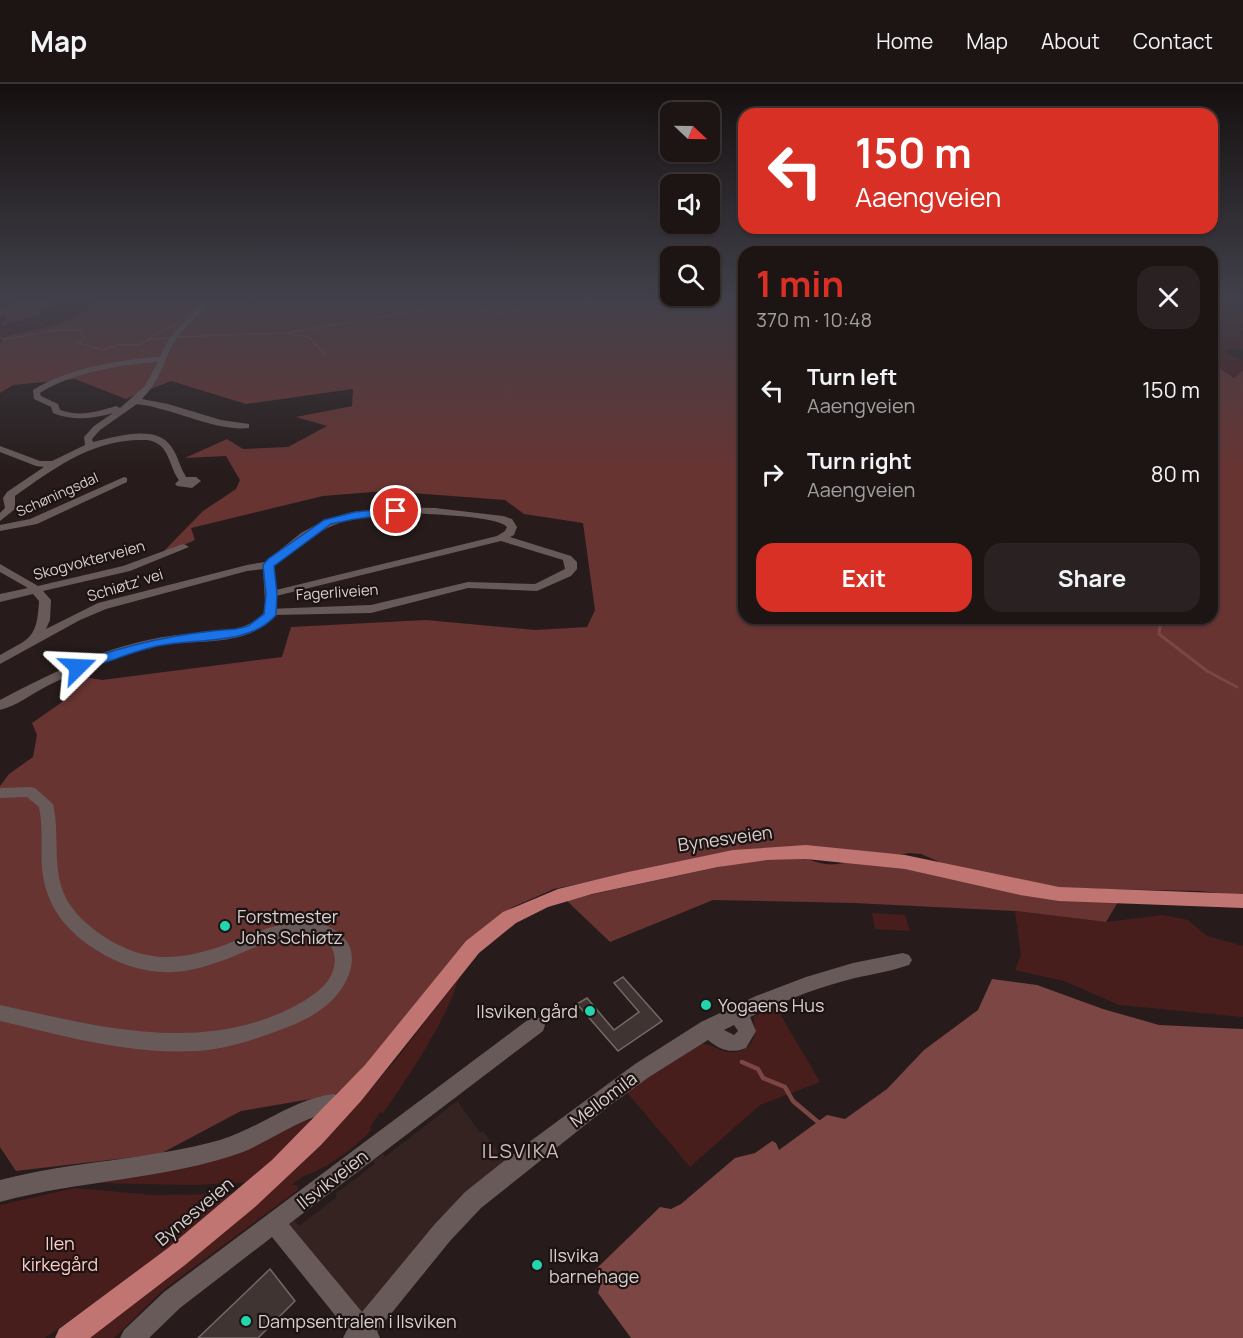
<!DOCTYPE html>
<meta charset="utf-8">
<style>
:root{--surface:#1d1514;--page:#2a2222;--text:#f1f3f6;--muted:#a09fa0;--line:#3b3434;--accent:#d93025}
body{margin:0;font-family:Manrope,sans-serif;background:var(--page);color:var(--text);height:100vh;display:flex;flex-direction:column;font-size:22px;white-space:nowrap}
*{box-sizing:border-box;margin:0}
p{font-size:20px;color:var(--muted)}
.icon{flex:none;width:33px;height:33px;fill:none;stroke:currentColor;stroke-width:2;stroke-linecap:round;stroke-linejoin:round}
.map{position:relative;flex:1;overflow:hidden}
.side{position:absolute;left:738px;top:162px;width:480px;height:378px;display:flex;flex-direction:column;background:var(--surface);border-radius:18px;box-shadow:0 2px 4px #0004,0 0 0 2px var(--line)}
.side>*{flex:none}
.hud{position:absolute;left:738px;top:24px;width:480px;height:126px;border-radius:18px;box-shadow:0 2px 4px #0004,0 0 0 2px var(--line);background:#d93025;color:#fff;overflow:hidden}
.needle{width:39px;rotate:112deg}
.fabs{position:absolute;left:660px;top:18px;display:grid;gap:12px}
.fabs a{display:grid;place-items:center;width:60px;height:60px;border-radius:12px;background:var(--surface);box-shadow:0 2px 4px #0004,0 0 0 2px var(--line);font-size:30px}
.pin{position:absolute;display:grid;place-items:center;width:51px;height:51px;color:#fff;margin:-26px;border:3px solid #fff;border-radius:50%;box-shadow:0 2px 6px #0007}
.me{position:absolute;width:66px;margin:-33px;rotate:69deg;stroke-linejoin:round;filter:drop-shadow(0 0 4px #0008)}
.turn{display:flex;align-items:center;gap:21px;height:126px;padding:0 18px;font-size:27px}
.turn .icon{width:78px;height:78px;stroke-width:2.5}
.turn b{display:block;font-size:42px;line-height:51px}
.round{display:grid;place-items:center;flex:none;width:63px;height:63px;border-radius:18px;background:var(--page)}
.overview{display:flex;align-items:center;justify-content:space-between;height:102px;padding:0 18px}
h1{font-size:36px;font-weight:700;line-height:45px;color:var(--accent)}
.action{display:flex;gap:12px;margin-top:auto;padding:12px 18px}
.action a{flex:1;height:69px;border-radius:18px;background:var(--accent);color:#fff;font-size:24px;font-weight:700;line-height:69px;text-align:center}
.action a+a{background:var(--page);color:var(--text)}
ul{padding:0;list-style:none}
li{display:flex;align-items:center;gap:18px;height:84px;padding:0 18px}
li div{flex:1}
li b{display:block;font-size:22px}
li em{font-style:normal}
header{display:flex;align-items:center;gap:36px;box-sizing:border-box;height:84px;padding:0 30px;background:var(--surface);border-bottom:2px solid var(--line)}
header strong{font-size:28px}
nav{display:flex;gap:33px;margin-inline-start:auto;font-size:21px}
.map>svg:first-child{display:block}
.built{fill:#352322}
.green{fill:#481e1d}
.forest{fill:#673432}
.water{fill:#7c4644}
.lines{fill:none;stroke-linecap:round;stroke-linejoin:round}
.stream-far2{stroke:#7c4644;stroke-width:1.5}
.stream-far1{stroke:#7c4644;stroke-width:3}
.stream{stroke:#7c4644;stroke-width:4.5}
.building{fill:#403433;stroke:#766867;stroke-width:1.5}
.minor{fill:#685a59;fill-rule:evenodd}
.major{fill:#c17572;fill-rule:evenodd}
.route{fill:#1a73e8;stroke:#114b97;stroke-width:1.5}
.poi-dot{fill:#22d5af;stroke:#1d1312;stroke-width:2}
.labels{text-anchor:middle;dominant-baseline:central;stroke-width:4.5;stroke-linejoin:round;paint-order:stroke}
.far-street-label{font-size:14px;fill:#d8d0cf;stroke:#1d1312}
.street-label{font-size:15px;fill:#d8d0cf;stroke:#1d1312}
.near-street-label{font-size:18px;fill:#d8d0cf;stroke:#1d1312}
.near-poi-label{font-size:18px;fill:#d8d0cf;stroke:#1d1312;text-anchor:start}
.near-park-label{font-size:18px;fill:#ffc9c5;stroke:#1d1312}
.near-neighbourhood-label{font-size:20px;letter-spacing:1.5px;fill:#ccbcba;stroke:#1d1312}
</style>
<header>
<strong>Map</strong>
<nav><a>Home</a><a>Map</a><a>About</a><a>Contact</a></nav>
</header>
<div class="map">
<svg width="1243" height="1254" viewBox="0 0 1243 1254">
<rect width="100%" height="100%" fill="#271c1b"/>
<path class="built" d="M457,1017L480,1049L483,1047L505,1077L362,1230L288,1141L292,1133L299,1142L337,1113L335,1110L375,1080L373,1077L383,1070L385,1073Z"/>
<path class="green" d="M57,213H96L85,228L59,240L5,253L0,260V242L16,240L54,224Z
M1212,214C1223,221 1236,220 1243,227V246L1240,249L1243,252V266L1230,264L1225,268L1243,277V286L1234,294L1212,279V244L1222,240L1212,235Z
M1015,827L1106,838L1163,831L1188,836L1207,852L1243,862V933L1119,921L1064,897L1015,886L1021,871Z
M872,829L905,831L910,847L875,845Z
M459,894C446,937 409,992 383,1029L380,1028L370,1043L372,1045C359,1060 338,1076 320,1085C307,1092 303,1090 292,1101H297L298,1106L163,1206L114,1254H84L344,1034L395,977Z
M776,923L820,998L760,1021L690,1083L626,1007L697,959C710,959 718,967 729,968C753,970 758,950 753,933Z
M313,1036L251,1098L193,1101L96,1099L299,1037Z
M75,1104L153,1111L237,1110L133,1192L45,1254H0V1121Z"/>
<path class="forest" d="M22,213H57L54,224L42,227L39,232L0,242L7,232L0,233V223L9,221Z
M96,213H744V534H1212V279L1234,294L1243,286V812L1200,807L1056,804L944,780L921,770L909,769L893,772L709,773L554,805L513,823L492,838L386,962L335,1011L241,1027L160,1070L16,1087L0,1063V702L9,690L33,673L37,651L32,639L68,614L62,603L79,592L102,596L282,573L291,543L426,536L535,546L587,543L595,526L583,439L524,430L505,416L385,407L323,412L191,444L195,456L160,471L203,427L236,405L240,396L226,372L185,374L227,355L243,365L288,363L327,342L296,333L352,322L353,305L246,320L171,297L126,315L75,295L13,301L0,309V260L4,253L59,240L85,228Z
M808,775C823,782 839,782 854,776L1118,818L1106,838L1015,827L854,819L713,816L610,858L566,816L751,776Z"/>
<path class="water" d="M992,895L1037,901L1103,925L1159,941L1243,945V1254H631L598,1209L602,1196L595,1186L660,1123L671,1125L681,1120L735,1074L755,1069L772,1057L776,1059L779,1066L827,1031L845,1035L887,1005L924,966L978,926Z"/>
<g class="lines">
<path class="stream-far2" d="M289,250L309,253L324,270
M178,253L285,249L422,226L461,223L501,229L574,217L589,219L615,215L672,213
M0,254L7,255L58,246H80L84,253L79,259L102,266L118,261H140L149,255L170,254
M147,255L183,236L206,213"/>
<path class="stream-far1" d="M1161,534L1159,550L1207,587L1237,603"/>
<path class="stream" d="M742,978L758,985L763,994L785,1003L793,1017L818,1038"/>
</g>
<path class="building" d="M623,893L662,937L618,967L577,920L587,914L614,946L639,928L614,899Z
M270,1185L295,1217L258,1254H198Z"/>
<g class="lines">
<path class="minor" d="M210,213H217C202,229 183,242 172,262C161,284 160,296 142,315L168,320L221,336L249,340V344C217,348 172,324 137,320L100,346L92,355L93,358C114,353 154,340 170,361C177,369 179,381 185,391L186,393H196L201,397L192,404L177,402L175,400L179,396C171,386 169,366 158,360C152,355 143,356 136,356C88,358 52,386 15,412V425L0,437V429L5,424L3,414L7,408L44,383L36,382L0,368V362L40,377H52L85,361L84,353L94,342L113,329C92,335 73,337 53,329L51,323L34,315L33,306C65,285 122,275 160,273C170,248 190,230 210,213ZM158,278L145,302L120,324L116,322C97,328 79,333 60,326L58,320L41,312L40,309C70,289 123,280 158,278Z
M124,393L127,394V398L37,440L0,447V441L30,435Z
M390,423L435,424L503,432L512,435L517,443L514,451L510,453L571,472L577,478V485L571,492L537,507L468,504L371,529L274,531C249,565 194,554 157,562C120,569 84,584 49,601C33,609 17,622 0,626V616C58,585 120,556 186,550C216,547 247,551 267,525L371,521L468,498L535,500L565,485L563,476L501,457L276,512L277,517L271,521L265,517L263,485L247,487L106,525L80,536L0,580V571C31,554 37,554 39,517L33,510L0,518V510L28,504L0,488V480L38,502L123,482L180,461L184,460L189,463L130,487L43,507L51,516L50,536L46,545L98,519L247,481L265,478L301,449L325,436L348,429ZM390,429C409,429 498,431 507,443L505,447L497,452L276,506L274,482C315,447 336,434 390,429Z
M30,703L35,704L53,720C60,750 52,781 64,810C71,827 88,842 103,852C123,865 143,873 167,873C183,873 200,869 216,864C252,852 305,820 340,850C355,862 354,880 347,895C334,923 307,936 280,946C259,954 237,961 215,965C143,975 69,953 0,937V921C96,942 200,971 293,923C308,915 327,904 333,887C336,877 336,865 326,858C297,839 254,865 227,875C210,881 192,887 174,888C146,890 119,880 96,866C74,852 55,833 47,808C37,781 45,751 39,723L27,713L0,714V704Z
M903,869L909,871L912,876L909,881C892,887 873,890 855,894C818,903 783,917 750,933L756,947L746,964C731,970 720,966 708,956L649,993L609,1022L481,1124L450,1157L377,1247L380,1254H343L347,1246L272,1153L180,1224L149,1254H120L124,1246L164,1208L529,935L536,933L543,935L545,941L543,947L289,1140L362,1228L434,1141L465,1108L509,1073L635,980L701,938L756,912L806,893L853,879ZM734,941L738,947L734,951L724,946Z
M334,1010L347,1017L350,1024L347,1031L340,1034C337,1032 335,1030 332,1030C313,1027 264,1060 243,1068C165,1096 80,1096 0,1118V1096C72,1077 148,1076 220,1056C260,1044 292,1015 334,1010Z"/>
<path class="major" d="M806,761L905,771L1059,803L1243,810V824L1059,817L1020,811L905,785L806,775L767,776L718,783L592,810L548,823L516,839L479,869L361,1017L321,1061L255,1123L185,1181L90,1254H55L59,1245L168,1164L272,1076L365,981L466,857L503,828L558,805L628,788L733,766Z"/>
</g>
<linearGradient id="sky" x2="0" y2="1"><stop stop-color="#150f0f"/><stop offset="0.55" stop-color="#41404a"/><stop offset="1" stop-color="#41404a" stop-opacity="0"/></linearGradient>
<rect width="1243" height="389" fill="url(#sky)"/>
<path class="route" d="M396,424L400,425V429L355,435L331,440L274,482L277,510L276,531C249,563 191,553 153,563C127,569 103,581 78,587L72,583L73,580C129,560 177,549 236,545L248,542L264,530L266,510L263,481L268,475L324,436L355,428Z"/>
<g class="poi-dot">
<circle cx="225" cy="842" r="6"/>
<circle cx="706" cy="921" r="6"/>
<circle cx="590" cy="927" r="6"/>
<circle cx="537" cy="1181" r="6"/>
<circle cx="246" cy="1237" r="6"/>
</g>
<g class="labels">
<g class="far-street-label">
<text transform="translate(57 410) rotate(-24)">Schøningsdal</text>
</g>
<g class="street-label">
<text transform="translate(89 476) rotate(-15)">Skogvokterveien</text>
<text transform="translate(125 501) rotate(-17)">Schiøtz' vei</text>
<text transform="translate(337 508) rotate(-4)">Fagerliveien</text>
</g>
<g class="near-street-label">
<text transform="translate(725 754) rotate(-8)">Bynesveien</text>
<text transform="translate(603 1015) rotate(-37)">Mellomila</text>
<text transform="translate(332 1095) rotate(-38)">Ilsvikveien</text>
<text transform="translate(194 1127) rotate(-40)">Bynesveien</text>
</g>
<g class="near-poi-label">
<text x="237" y="832">Forstmester<tspan x="237" dy="21">Johs Schiøtz</tspan></text>
<text x="718" y="921">Yogaens Hus</text>
<text x="578" y="927" text-anchor="end">Ilsviken gård</text>
<text x="549" y="1171">Ilsvika<tspan x="549" dy="21">barnehage</tspan></text>
<text x="258" y="1237">Dampsentralen i Ilsviken</text>
</g>
<g class="near-park-label">
<text x="60" y="1159">Ilen<tspan x="60" dy="21">kirkegård</tspan></text>
</g>
<g class="near-neighbourhood-label">
<text x="521" y="1066">ILSVIKA</text>
</g>
</g>
</svg>
<div class="fabs">
<a><svg class="needle" viewBox="-14 -14 28 28"><path d="M0-13l5 13h-10z" fill="#e53935"/><path d="M0 13l5-13h-10z" fill="#a09fa0"/></svg></a>
<a><svg class="icon" aria-label="sound" viewBox="0 0 24 24"><path d="M4 9h4l5-4v14l-5-4H4zM17 9q2 3 0 6"/></svg></a>
<a><svg class="icon" aria-label="search" viewBox="0 0 24 24"><circle cx="10" cy="10" r="6"/><path d="M15 15l6 6"/></svg></a>
</div>
<div class="pin" style="left:396px;top:427px;background:#d93025"><svg class="icon" aria-label="arrive" viewBox="0 0 24 24"><path d="M6 21V4h12l-3 4 3 4H6"/></svg></div>
<svg class="me" style="left:78px;top:583px" viewBox="-20 -20 40 40"><path d="M0-17L14 15 0 8-14 15z" fill="#1a73e8" stroke="#fff" stroke-width="4"/></svg>
<div class="hud">
<div class="turn"><svg class="icon" aria-label="left" viewBox="0 0 24 24"><path d="M17 20v-9H6M10 6l-5 5 5 5"/></svg><div><b>150 m</b>Aaengveien</div></div>
</div>
<section class="side">
<div class="overview"><div><h1>1 min</h1><p>370 m · 10:48</p></div><a class="round"><svg class="icon" aria-label="close" viewBox="0 0 24 24"><path d="M6 6l12 12M18 6L6 18"/></svg></a></div>
<ul>
<li><svg class="icon" aria-label="left" viewBox="0 0 24 24"><path d="M17 20v-9H6M10 6l-5 5 5 5"/></svg><div><b>Turn left</b><p>Aaengveien</p></div><em>150 m</em></li>
<li><svg class="icon" aria-label="right" viewBox="0 0 24 24"><path d="M7 20v-9h11M14 6l5 5-5 5"/></svg><div><b>Turn right</b><p>Aaengveien</p></div><em>80 m</em></li>
</ul>
<div class="action"><a>Exit</a><a>Share</a></div>
</section>
</div>
